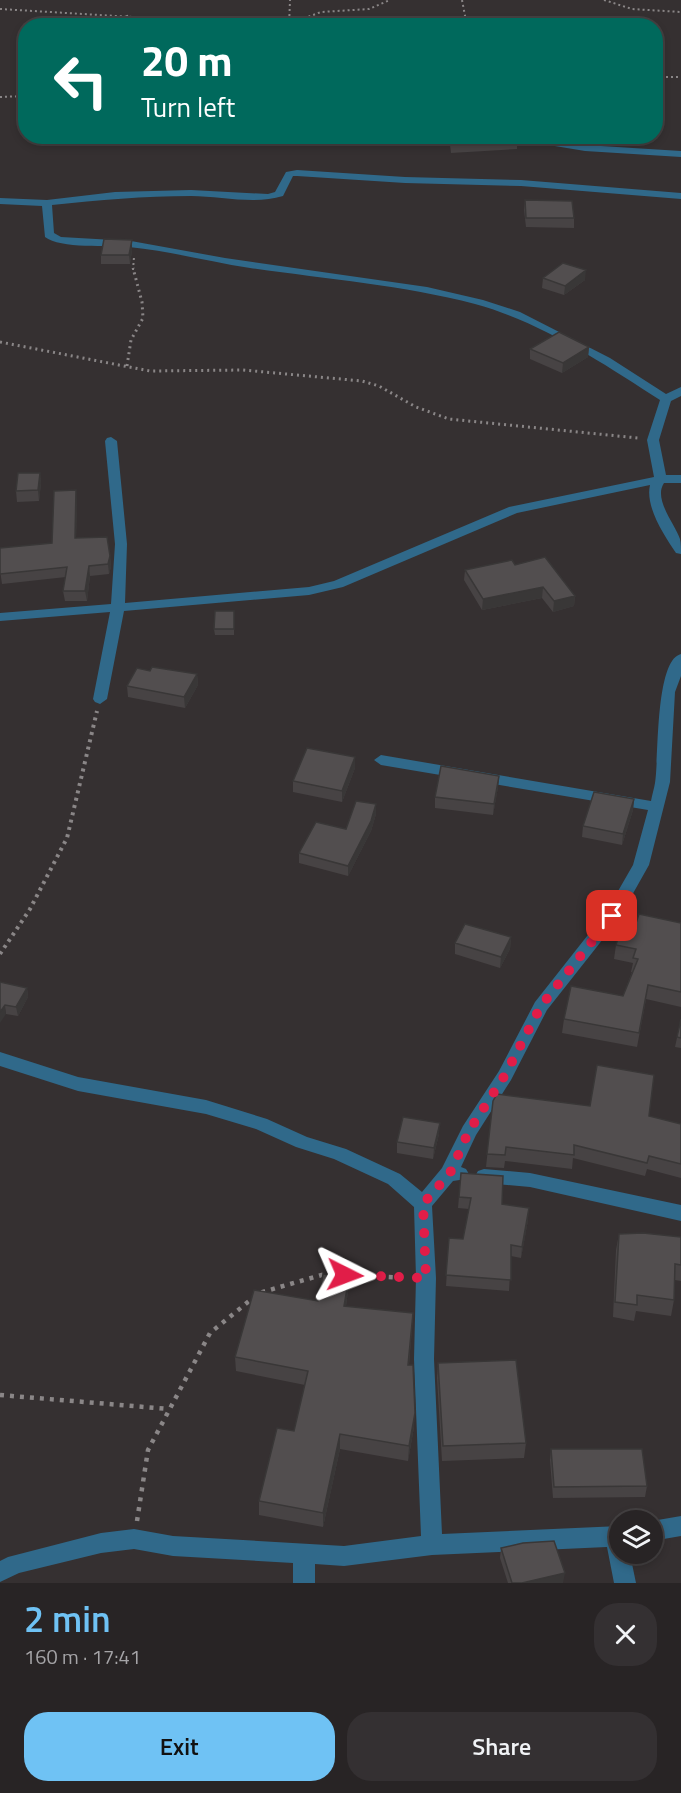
<!DOCTYPE html>
<meta charset="utf-8">
<style>
:root{--surface:#282425;--page:#343032;--text:#f1f3f6;--muted:#a5a4a7;--line:#444142;--accent:#6fc2f4}
body{margin:0;font-family:"Titillium Web",sans-serif;background:var(--page);color:var(--text);height:100vh;display:flex;flex-direction:column;font-size:22px;white-space:nowrap}
*{box-sizing:border-box;margin:0}
p{font-size:20px;color:var(--muted)}
.icon{flex:none;width:33px;height:33px;fill:none;stroke:currentColor;stroke-width:2;stroke-linecap:round;stroke-linejoin:round}
.map{position:relative;height:1583px;overflow:hidden}
.details{display:flex;flex-direction:column;background:var(--surface);flex:1}
.details>*{flex:none}
.top-card{position:absolute;left:18px;top:18px;width:645px;height:126px;border-radius:24px;box-shadow:0 3px 9px #0003,0 0 0 2px var(--line);background:#00695c;color:#fff;overflow:hidden}
.buttons{position:absolute;left:609px;top:1510px;display:grid;gap:12px}
.buttons a{display:grid;place-items:center;width:54px;height:54px;border-radius:50%;background:var(--surface);box-shadow:0 3px 9px #0003,0 0 0 2px var(--line);font-size:30px}
.pin{position:absolute;display:grid;place-items:center;width:51px;height:51px;color:#fff;margin:-26px;border-radius:12px;box-shadow:0 3px 9px #0006}
.me{position:absolute;width:66px;margin:-33px;rotate:93deg;stroke-linejoin:round;filter:drop-shadow(0 0 4px #0008)}
.turn{display:flex;align-items:center;gap:21px;height:126px;padding:0 24px;font-size:27px}
.turn .icon{width:78px;height:78px;stroke-width:2.5}
.turn b{display:block;font-size:42px;line-height:51px}
.round{display:grid;place-items:center;flex:none;width:63px;height:63px;border-radius:24px;background:var(--page)}
.headline{display:flex;align-items:center;justify-content:space-between;height:102px;padding:0 24px}
h1{font-size:36px;font-weight:600;line-height:45px;color:var(--accent)}
.cta{display:flex;gap:12px;margin-top:auto;padding:12px 24px}
.cta a{flex:1;height:69px;border-radius:24px;background:var(--accent);color:#111;font-size:24px;font-weight:600;line-height:69px;text-align:center}
.cta a+a{background:var(--page);color:var(--text)}
.map>svg:first-child{display:block}
.lines{fill:none;stroke-linecap:round;stroke-linejoin:round}
.path-far3{stroke:#8a8687;stroke-width:2;stroke-dasharray:2 3;stroke-linecap:butt}
.path-far2{stroke:#8a8687;stroke-width:3;stroke-dasharray:2 4;stroke-linecap:butt}
.path-far1{stroke:#8a8687;stroke-width:4;stroke-dasharray:3 4.5;stroke-linecap:butt}
.path{stroke:#8a8687;stroke-width:4.5;stroke-dasharray:4 6;stroke-linecap:butt}
.street{fill:#30698a;fill-rule:evenodd}
.wall{fill:#474344}
.shaded-wall{fill:#393737}
.building{fill:#524e4f;stroke:#393737;stroke-width:1.5}
.route{stroke:#e11d48;stroke-width:10;stroke-dasharray:0 18}
</style>
<div class="map">
<svg width="681" height="1583" viewBox="0 0 681 1583">
<rect width="100%" height="100%" fill="#353031"/>
<g class="lines">
<path class="path-far3" d="M462,0L467,26
M604,0L632,9L681,12
M0,9L266,25L297,21L321,12L369,9L390,0
M127,15L129,26
M289,26L290,0
M656,77H681
M0,97L26,96
M133,270L134,257"/>
<path class="path-far2" d="M0,342L150,371L243,370L362,381L379,386L416,407L449,419L638,438
M127,366L131,340L143,318L142,302L133,268"/>
<path class="path-far1" d="M0,954L30,909L67,838L97,711"/>
<path class="path" d="M0,1395L169,1409
M137,1521L148,1450L210,1333L259,1293L325,1274L407,1278"/>
<path class="street" d="M494,136H540L585,145L681,151V157L585,151Z
M297,170L405,177L521,180L681,193V199L521,186L405,183L297,176H293L283,196C254,205 221,196 191,196C144,196 99,200 52,205L54,233L61,237L131,241L225,258L427,287L483,300L520,312L610,358L666,394L681,387V396L671,401L659,440L666,475H681V483H664C653,499 675,524 680,539C681,543 681,549 681,554L676,553C664,535 645,507 650,485L517,513L343,587L309,595L124,611L107,699L100,704L95,702L93,699L110,612L0,621V613L111,604L115,544L105,441L107,438L111,437L117,441L127,544L125,603L309,587L334,581L509,507L654,477L647,440L660,400C603,363 541,322 475,304C402,285 325,279 250,268C210,262 170,251 129,247C109,245 60,249 45,237L42,206L0,204V198L47,200L115,192L191,190L268,194L275,192L286,172Z
M681,654V676L675,692L670,782L649,865L618,920L547,1010L511,1080L476,1135L461,1167L466,1169L469,1174L466,1179L453,1181L432,1206L436,1278L434,1359L442,1534L620,1526V1554H630L636,1583H614L607,1547L432,1555L344,1566L315,1564V1583H293V1563L173,1556L134,1549L101,1553L19,1573L0,1582V1561L8,1557L101,1533L134,1529L173,1536L344,1546L421,1536L414,1359L416,1278L414,1207L388,1184L334,1159L296,1147L256,1129L206,1114L78,1091L0,1066V1052L78,1077L206,1100L267,1119L307,1137L346,1149L400,1174L422,1192L442,1168L463,1126L499,1071L535,1002L606,912L633,865L648,810L381,765L374,760L381,755L651,801C652,795 654,789 655,783C659,759 655,660 681,654Z
M484,1169L530,1173L681,1205V1221L530,1187L484,1183L478,1181L475,1176L478,1171Z
M681,1516V1536L652,1541V1521Z"/>
</g>
<path class="wall" d="M449,136H517V149L451,153Z
M525,200L574,218V228L526,227L524,210Z
M132,250L130,264H101V255Z
M543,278L585,280L564,295L542,288Z
M589,347L588,357L562,373L530,359V349Z
M40,473L41,483L39,501L17,502L16,491Z
M77,500L76,538L110,556L111,567L109,574L90,576L87,601H65L63,591L66,577L2,584L0,570L52,543Z
M515,565L575,596L574,606L553,612L542,598L482,610L464,580L465,570Z
M234,611V635H215L214,629Z
M150,671L197,674L198,685L185,708L128,697L127,686Z
M355,757V768L342,802L293,792V781Z
M499,776L498,787L493,815L435,808V797Z
M634,799L633,810L622,845L582,837L583,826Z
M376,804V814L371,831L348,876L299,863V853L346,829Z
M681,923V1007L646,999L637,1047L562,1033L564,1019L623,996L632,972H631L633,963L614,959L616,945L635,926Z
M511,937L510,949L500,968L455,954V943Z
M0,982L27,988L28,997L18,1016L6,1014Z
M681,1019V1048L675,1047Z
M493,1101L649,1116L681,1124V1178L647,1169L645,1176L573,1158L572,1169L505,1161L504,1168L486,1167Z
M439,1134L433,1159L397,1153V1142Z
M461,1173L502,1204L528,1220L521,1258L511,1256L509,1291L446,1286L449,1238L463,1239L469,1209L458,1208Z
M619,1234L681,1237V1281L675,1280L674,1300L671,1316L636,1311L634,1321L613,1317L616,1250Z
M348,1291L346,1306L413,1313L409,1365L414,1427L408,1461L340,1449L323,1527L259,1515V1501L294,1431L305,1385L236,1371L235,1357L318,1301Z
M438,1363L526,1443L524,1458L442,1461L437,1378Z
M551,1449L647,1486L645,1497L553,1498L550,1460Z
M501,1548L563,1583H508L500,1558Z"/>
<path class="shaded-wall" d="M132,240V250L130,264L129,255Z
M586,270L585,280L564,295L565,286Z
M589,347L588,357L562,373L563,363Z
M40,473L41,483L39,501L38,490Z
M76,490L77,500L76,548L75,538Z
M110,556L111,567L109,574L108,564Z
M89,566L90,576L87,601L85,591Z
M543,587L542,598L482,610L483,599Z
M575,596L574,606L553,612L554,601Z
M197,674L198,685L185,708L184,697Z
M355,757V768L342,802V791Z
M499,776L498,787L493,815L494,804Z
M634,799L633,810L622,845L623,834Z
M376,804V814L371,831L348,876V866Z
M511,937L510,949L500,968L501,957Z
M27,988L28,997L18,1016L16,1007Z
M5,1005L6,1014L0,1023V1012Z
M440,1123L439,1134L433,1159L434,1148Z
M529,1208L528,1220L521,1258L522,1247Z
M349,1277L348,1291L344,1321V1306Z
M415,1413L414,1427L408,1461L409,1446Z
M340,1434V1449L323,1527V1513Z
M565,1573L563,1583H522Z"/>
<path class="building" d="M451,136H517L518,138L451,142Z
M525,200L572,201L574,218H526Z
M104,239L132,240L129,255H101Z
M563,263L586,270L565,286L543,278Z
M559,332L589,347L563,363L530,349Z
M18,473H40L38,490L16,491Z
M76,490L75,538L107,537L110,556L108,564L89,566L85,591H63L67,567L0,574V548L52,543L54,491Z
M545,557L575,596L554,601L543,587L483,599L465,570L512,560L515,565Z
M215,611H234V629H214Z
M152,667L197,674L184,697L127,686L137,668L150,671Z
M307,748L355,757L342,791L293,781Z
M441,766L499,776L494,804L435,797Z
M594,792L634,799L623,834L583,826Z
M356,801L376,804L371,821L348,866L299,853L316,822L346,829Z
M639,914L681,923V992L648,985L639,1033L564,1019L571,986L623,996L638,959L633,958L636,949L616,945L622,923L635,926Z
M465,924L511,937L501,957L455,943Z
M0,982L27,988L16,1007L5,1005L0,1012Z
M681,1019V1038L677,1037Z
M597,1065L654,1075L649,1116L681,1124V1164L649,1156L647,1163L574,1145V1155L506,1147L505,1155L487,1154L493,1101L497,1094L590,1106Z
M403,1117L440,1123L434,1148L397,1142Z
M461,1173L503,1176L502,1204L529,1208L522,1247L511,1245V1280L446,1275L449,1238L463,1239L471,1198L459,1197Z
M643,1233L681,1237V1265L675,1264L674,1300L637,1295V1305L615,1302L619,1234Z
M323,1274L349,1277L344,1306L413,1313L408,1365H413L415,1413L409,1446L340,1434L323,1513L259,1501L277,1428L294,1431L308,1371L235,1357L254,1290L318,1301Z
M516,1360L526,1443L443,1446L438,1363Z
M551,1449H642L647,1486L554,1487Z
M554,1541L565,1573L522,1583H512L501,1548L523,1543Z"/>
<g class="lines">
<path class="route" d="M345,1275L426,1278L423,1204L450,1173L469,1131L505,1075L541,1006L612,916"/>
</g>
</svg>
<div class="buttons">
<a><svg class="icon" aria-label="layers" viewBox="0 0 24 24"><path d="M12 4l9 5-9 5-9-5zM3 14l9 5 9-5"/></svg></a>
</div>
<div class="pin" style="left:612px;top:916px;background:#d93025"><svg class="icon" aria-label="arrive" viewBox="0 0 24 24"><path d="M6 21V4h12l-3 4 3 4H6"/></svg></div>
<svg class="me" style="left:345px;top:1275px" viewBox="-20 -20 40 40"><path d="M0-17L14 15 0 8-14 15z" fill="#e11d48" stroke="#fff" stroke-width="4"/></svg>
<div class="top-card">
<div class="turn"><svg class="icon" aria-label="left" viewBox="0 0 24 24"><path d="M17 20v-9H6M10 6l-5 5 5 5"/></svg><div><b>20 m</b>Turn left</div></div>
</div>
</div>
<section class="details">
<div class="headline"><div><h1>2 min</h1><p>160 m · 17:41</p></div><a class="round"><svg class="icon" aria-label="close" viewBox="0 0 24 24"><path d="M6 6l12 12M18 6L6 18"/></svg></a></div>
<div class="cta"><a>Exit</a><a>Share</a></div>
</section>
